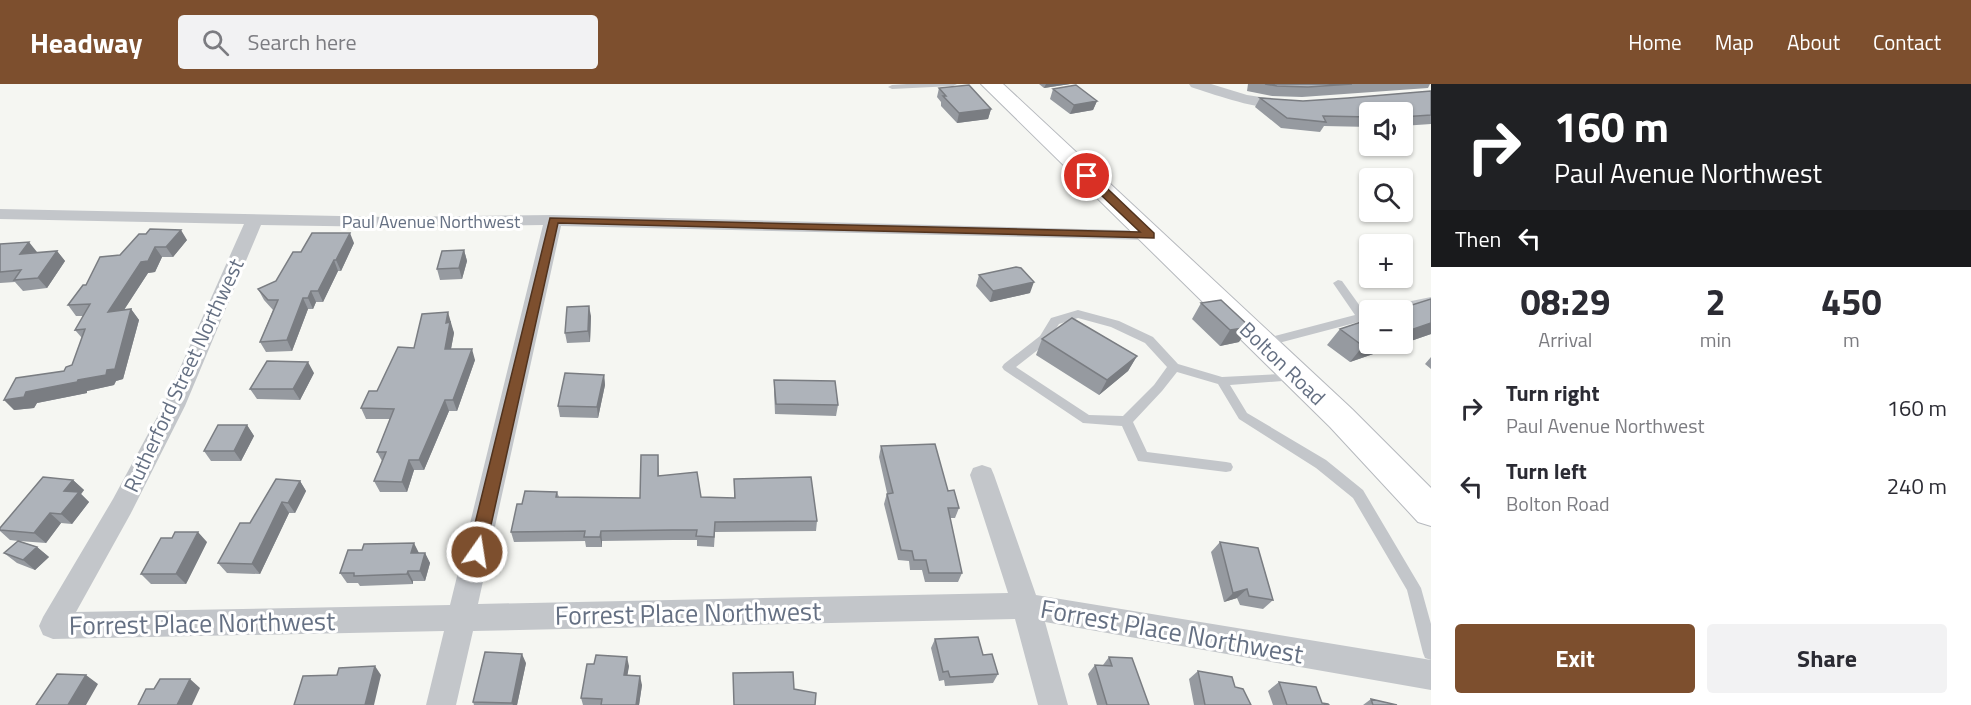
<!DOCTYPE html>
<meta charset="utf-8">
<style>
:root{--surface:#fff;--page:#f2f2f3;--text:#2b2b33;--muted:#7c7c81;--accent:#7d4f2e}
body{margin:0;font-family:"Titillium Web",sans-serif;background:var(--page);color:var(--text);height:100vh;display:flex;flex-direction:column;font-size:22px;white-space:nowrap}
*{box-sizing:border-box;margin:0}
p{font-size:20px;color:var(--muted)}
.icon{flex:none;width:33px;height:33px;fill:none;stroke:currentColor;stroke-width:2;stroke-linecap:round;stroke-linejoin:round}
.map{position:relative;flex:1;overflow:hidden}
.sheet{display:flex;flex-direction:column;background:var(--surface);width:540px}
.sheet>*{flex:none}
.hud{background:#202124;color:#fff;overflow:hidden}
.fabs{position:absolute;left:1359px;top:18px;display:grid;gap:12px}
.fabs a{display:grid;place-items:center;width:54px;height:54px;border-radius:6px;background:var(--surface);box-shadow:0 2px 4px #0004;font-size:30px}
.pin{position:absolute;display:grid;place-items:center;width:51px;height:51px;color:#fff;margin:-26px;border:3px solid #fff;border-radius:50%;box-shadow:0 2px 6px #0007}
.me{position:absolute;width:66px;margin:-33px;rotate:13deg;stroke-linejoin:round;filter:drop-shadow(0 0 4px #0008)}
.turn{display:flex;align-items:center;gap:21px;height:126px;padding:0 24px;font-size:27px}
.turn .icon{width:78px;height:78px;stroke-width:2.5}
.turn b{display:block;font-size:42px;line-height:51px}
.then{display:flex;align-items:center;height:57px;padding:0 24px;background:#0003;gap:12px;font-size:22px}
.eta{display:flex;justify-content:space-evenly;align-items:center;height:102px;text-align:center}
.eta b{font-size:36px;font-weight:700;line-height:42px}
.primary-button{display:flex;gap:12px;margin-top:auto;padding:12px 24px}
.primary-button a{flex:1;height:69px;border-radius:6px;background:var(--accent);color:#fff;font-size:24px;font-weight:700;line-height:69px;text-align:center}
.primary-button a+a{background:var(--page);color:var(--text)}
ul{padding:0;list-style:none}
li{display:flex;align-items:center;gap:18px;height:78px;padding:0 24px}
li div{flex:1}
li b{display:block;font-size:22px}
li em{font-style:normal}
header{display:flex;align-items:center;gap:36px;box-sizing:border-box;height:84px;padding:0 30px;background:var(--accent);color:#fff}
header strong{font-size:28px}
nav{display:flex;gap:33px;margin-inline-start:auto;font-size:21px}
.search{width:420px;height:54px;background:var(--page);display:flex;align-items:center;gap:15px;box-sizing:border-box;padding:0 21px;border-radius:6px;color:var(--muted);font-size:22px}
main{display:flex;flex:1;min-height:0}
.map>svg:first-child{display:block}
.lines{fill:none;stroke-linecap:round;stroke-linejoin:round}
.secondary-casing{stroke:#b6b9be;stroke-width:2}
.lane{fill:#c3c6ca;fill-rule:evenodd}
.street{fill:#c3c6ca;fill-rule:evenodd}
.secondary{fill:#fff;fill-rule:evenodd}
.wall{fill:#969aa0}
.shaded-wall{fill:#7a7d82}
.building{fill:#aeb3ba;stroke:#7a7d82;stroke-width:1.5}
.route{fill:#7d4f2e;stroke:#51331e;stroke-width:1.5}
.labels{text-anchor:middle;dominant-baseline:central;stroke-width:6;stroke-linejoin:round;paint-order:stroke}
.far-street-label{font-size:18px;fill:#657083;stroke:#fff}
.street-label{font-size:21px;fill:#657083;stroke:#fff}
.near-street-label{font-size:26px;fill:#657083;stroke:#fff}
</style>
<header>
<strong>Headway</strong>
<div class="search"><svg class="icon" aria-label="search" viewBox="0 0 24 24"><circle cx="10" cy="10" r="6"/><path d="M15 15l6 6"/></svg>Search here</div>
<nav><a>Home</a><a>Map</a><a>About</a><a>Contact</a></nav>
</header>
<main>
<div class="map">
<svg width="1431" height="621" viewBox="0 0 1431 621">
<rect width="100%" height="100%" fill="#f5f6f2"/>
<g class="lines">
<defs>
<path id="secondary" d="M981,0H1003L1352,325L1431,404V442L1418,438L1330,343Z"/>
</defs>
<use href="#secondary" class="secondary-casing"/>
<path class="lane" d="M907,0H957L953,2L892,5L888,3L892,1Z
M1338,196L1342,197L1365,229L1370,228V235L1263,263L1259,262L1257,259L1259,256L1355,231L1333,199Z
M1431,213V219L1400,226H1382L1387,222Z
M1078,226L1119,237L1153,253L1178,280L1222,293L1299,289L1301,292L1295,296L1230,301L1247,329L1326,376L1363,406L1421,504L1431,540V576L1425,574L1423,569L1407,506L1353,414L1316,384L1239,335L1218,300L1177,288L1162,307L1133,338L1147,368L1226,378L1231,379L1233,383L1231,387L1226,388L1138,377L1122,342L1083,339L1004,286L1002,283L1004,280L1040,252L1051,234ZM1078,234L1111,243L1145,259L1167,283L1154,301L1123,332L1089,331L1016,283L1048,258L1059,240Z"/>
<path class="street" d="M1189,0H1211L1247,11L1293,18L1295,21C1283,35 1209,9 1191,3Z
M0,125L388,133L553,131L1156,147L1159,151L1156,155L1150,156L561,142L478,520L1008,509L970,391L973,384L982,381L991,384L994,391L1036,511L1431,576V606L1045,538L1068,621H1038L1015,535L473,547L456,621H426L444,547L53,555L43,551L39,542L43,533L113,415L163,322L244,140L0,135ZM261,141L388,143L543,141L450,521L76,528L131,429L185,322Z"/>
<use href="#secondary" class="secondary"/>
</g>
<path class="wall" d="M1039,0H1070L1044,4Z
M1248,0H1430L1428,4L1302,13L1272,12L1247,7Z
M939,4L991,25L988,35L957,39L941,22V18L937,13Z
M1053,5L1097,17L1093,26L1070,30L1050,15Z
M1431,7V40L1402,42V28H1370V43L1324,42L1320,48L1281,44L1255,23L1260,14L1303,17L1348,14Z
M146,150L187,156L173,173H162L155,188L148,189L124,226L131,225L139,236L123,295L116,297L114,301L87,307V309L37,319L34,324L14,326L72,281L82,254L75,246L84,232H76L68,221L86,201L120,171Z
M354,159L341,187H338L323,218H316L313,225H308L292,267L266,268L260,258L273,226L264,216L258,205L276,197L301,168Z
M0,160L37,169L57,167L65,177L47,204L23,207L15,198L0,199Z
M464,166L467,177L462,195L440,196L437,185Z
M979,191L1030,209L990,218L976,202Z
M1431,215V250L1350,278L1327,261L1340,245Z
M1221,216L1239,258L1220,262L1192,235L1201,219Z
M591,232L590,258L567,259L565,249Z
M451,239V241L454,249L451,265L475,276L457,327H449L424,386H414L407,408H380L374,397L382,377L377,368L390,335H366L361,324L377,307L414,264Z
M1042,255L1137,272L1128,287L1099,311L1036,271Z
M1431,273V285L1425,280Z
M314,289L300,316L257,315L250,305Z
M604,291L605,301L598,334L560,333L558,322Z
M774,296L838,321L836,332L775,330L774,307Z
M247,341L254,352L241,377H211L204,367Z
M881,362L948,407L959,424L955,434H950L962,489L958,498H925L922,486H910L909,477L898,476L884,420L887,409L879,373Z
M658,371L659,391L701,413L734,414V395L817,437L816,447L715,448L714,463L697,462V456H673L602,457V463H586L585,457L514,458L511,448L522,420L557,408L559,413L640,414Z
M73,396L84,406L81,410L89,418L72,440L61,439L46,459L19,457L37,463L49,473L35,486L17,479L4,469L18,457L10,456L0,447V444Z
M300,397L306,407L295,429H289L260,490L227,489L218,479L250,439Z
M207,458L186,500H151L141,490Z
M1220,458L1273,516L1263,525L1240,521L1237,514L1224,518L1211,468Z
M419,469H425L430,479L425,497H413V500L360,502L358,499H347L340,489Z
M935,555L983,571L998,590L993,599L945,602L944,596L939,597L931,564Z
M1109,573L1149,621H1097L1088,590L1095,581H1103Z
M526,579L517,621H474L473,618Z
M629,582L627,591L642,601L639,621H583L581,614Z
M1198,587L1235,603L1251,621H1194L1189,595Z
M1279,598L1322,619L1329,621H1273L1268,607Z
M1371,615L1397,621H1363Z"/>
<path class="shaded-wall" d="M1046,0H1070L1044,4Z
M1097,17L1093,26L1070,30L1074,21Z
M991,25L988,35L957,39L959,29Z
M181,146L187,156L173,173L166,163Z
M350,149L354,159L341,187L336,176Z
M29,158L37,168L20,170Z
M155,163L162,173L155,188L148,189L116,238L108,228L141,178Z
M464,166L467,177L462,195L459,184Z
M57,167L65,177L47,204L38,194Z
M334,176L338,187L323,218L318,207Z
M1034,198L1030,209L990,218L993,207Z
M311,207L316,218L313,225L308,214Z
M303,214L308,225L292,267L287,256Z
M589,222L591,232L590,258L588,247Z
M131,225L139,236L123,295L116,297L114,301L87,307V309L37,319L34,324L14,326L4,316L26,308L78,296Z
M448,228L454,249L449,275L445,265L446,239Z
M1431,239V250L1350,278L1363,262L1371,260H1402V249Z
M1250,243L1239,258L1220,262L1230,246Z
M472,265L475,276L457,327L453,316Z
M1137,272L1128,287L1099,311L1107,296Z
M308,278L314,289L300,316L293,305Z
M604,291L605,301L598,334L597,323Z
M445,316L449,327L424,386L419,376Z
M247,341L254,352L241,377L234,367Z
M409,376L414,386L407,408L402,398Z
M73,396L84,406L81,410L89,418L72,440L61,430L64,407Z
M300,397L306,407L295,429L288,419Z
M282,418L289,429L260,490L252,480Z
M50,429L61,439L46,459L34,449Z
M601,447L602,457V463L600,453Z
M198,448L207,458L186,500L176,490Z
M414,459L419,469H411Z
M37,463L49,473L35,486L23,476Z
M425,469L430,479L425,497L420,487Z
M408,487L413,497V500L407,490Z
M1247,505L1237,514L1224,518L1233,509Z
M522,570L526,579L517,621H513L512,619Z
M627,573L629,582L626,600L624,591Z
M375,582L381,591L374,621H365Z
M86,591L98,600L86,621H68Z
M640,592L642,601L639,621H636Z
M190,595L200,604L192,621H177Z"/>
<path class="building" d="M1265,0H1352L1308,3L1277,2Z
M969,1L991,25L959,29L943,12H946L939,4Z
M1076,1L1097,17L1074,21L1053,5Z
M1431,7V31L1402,33V28H1370V33L1323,32L1326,38L1287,34L1260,14L1303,17L1348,14Z
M150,145L181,146L166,163H155L148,177L141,178L108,228L131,225L115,285L107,286L106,291L78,296L77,298L26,308L24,313L4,316L16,294L64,287L66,283L72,281L85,245L75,246L90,220L68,221L83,201H86L100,173L120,171L139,150H146Z
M312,149H350L336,176H334L318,207H311L308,214H303L287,256L260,258L278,216H268L258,205L276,197L293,168H301Z
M29,158L20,170L57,167L38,194L14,196L21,186L0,188V160Z
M464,166L459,184L437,185L442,167Z
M1016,183L1021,184L1034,198L993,207L979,191Z
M1431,215V239L1402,249V226H1396Z
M1221,216L1250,243L1230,246L1201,219Z
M589,222L588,247L565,249L567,223Z
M448,228L446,239L450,238L445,265H472L453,316H445L419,376H409L402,398L374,397L386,368H377L394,325L361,324L369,307H377L398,263L414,264L422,230Z
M1072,234L1137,272L1107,296L1042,255Z
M1370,235V260H1371L1363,262L1340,245Z
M267,277L308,278L293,305H250Z
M565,289L604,291L597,323L558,322Z
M774,296L835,297L838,321L776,320Z
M218,341H247L234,367H204Z
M935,360L948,407L954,406L959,424H948L962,489H929L926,476H914L912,467L901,466L887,410L893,409L881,362Z
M641,371H658V392L697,388L701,413L735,414L734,395L811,393L817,437L715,438L714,453L696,452L697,446H672L601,447L600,453H584L585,447L511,448L517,420H522L525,407L557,408L556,413L640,414Z
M43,393L73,396L64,407L79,408L61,430L50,429L34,449L0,446V444Z
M276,395L300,397L288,419L282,418L252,480L218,479L240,439H250Z
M175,448H198L176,490H141L161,454H172Z
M18,457L37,463L23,476L4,469Z
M1220,458L1258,464L1273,516L1249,512L1247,505L1233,509Z
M414,459L411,469H425L420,487H408L407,490L354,492V489H340L348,466H362L364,460Z
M978,553L983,571L992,570L998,590L950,593L948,587L943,588L935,555Z
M485,568L522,570L512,619L473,618Z
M596,571L627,573L624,591L640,592L636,621H601L602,615L581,614L587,580H594Z
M1109,573L1132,574L1149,621H1107L1095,581L1112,582Z
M375,582L365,621H294L303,592L337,591L339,584Z
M1198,587L1232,593L1235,603L1243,605L1251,621H1205Z
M793,588L794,605L816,609L815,621H734L733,589Z
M57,590L86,591L68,621H36Z
M160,595H190L177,621H138L146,605H154Z
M1279,598L1316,603L1322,619L1328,620L1329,621H1287Z
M1371,615L1397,621H1373Z"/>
<path class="route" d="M1083,89H1091L1154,149V154L558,139L485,468L482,473L477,475L471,473L468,468L550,134L1140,148L1083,94Z"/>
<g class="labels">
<g class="far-street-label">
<text x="431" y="137">Paul Avenue Northwest</text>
</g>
<g class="street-label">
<text transform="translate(1283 279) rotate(44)">Bolton Road</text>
<text transform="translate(183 291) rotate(-65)">Rutherford Street Northwest</text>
</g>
<g class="near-street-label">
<text transform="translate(688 529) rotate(-1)">Forrest Place Northwest</text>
<text transform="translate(202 539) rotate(-1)">Forrest Place Northwest</text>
<text transform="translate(1172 547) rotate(10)">Forrest Place Northwest</text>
</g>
</g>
</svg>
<div class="fabs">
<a><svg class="icon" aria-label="sound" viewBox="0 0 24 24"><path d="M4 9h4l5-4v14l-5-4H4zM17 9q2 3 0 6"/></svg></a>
<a><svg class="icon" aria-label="search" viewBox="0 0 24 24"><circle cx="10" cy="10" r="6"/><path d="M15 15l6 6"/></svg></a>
<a>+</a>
<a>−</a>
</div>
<div class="pin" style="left:1087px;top:92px;background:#d93025"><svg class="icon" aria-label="arrive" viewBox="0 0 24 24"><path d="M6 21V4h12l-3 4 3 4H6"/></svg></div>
<svg class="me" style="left:477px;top:468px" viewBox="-20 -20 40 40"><circle r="17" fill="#7d4f2e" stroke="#fff" stroke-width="3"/><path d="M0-11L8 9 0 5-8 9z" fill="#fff"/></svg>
</div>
<section class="sheet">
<div class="hud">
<div class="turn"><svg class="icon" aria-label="right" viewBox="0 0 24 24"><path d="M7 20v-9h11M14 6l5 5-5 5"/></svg><div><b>160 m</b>Paul Avenue Northwest</div></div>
<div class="then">Then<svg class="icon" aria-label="left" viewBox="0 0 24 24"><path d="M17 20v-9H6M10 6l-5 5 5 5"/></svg></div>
</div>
<div class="eta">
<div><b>08:29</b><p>Arrival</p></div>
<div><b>2</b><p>min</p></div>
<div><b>450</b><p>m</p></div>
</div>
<ul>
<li><svg class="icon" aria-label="right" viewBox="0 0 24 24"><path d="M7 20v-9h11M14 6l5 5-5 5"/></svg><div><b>Turn right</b><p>Paul Avenue Northwest</p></div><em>160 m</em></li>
<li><svg class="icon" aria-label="left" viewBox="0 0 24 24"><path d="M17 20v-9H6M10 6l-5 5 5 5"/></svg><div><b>Turn left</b><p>Bolton Road</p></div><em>240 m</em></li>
</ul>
<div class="primary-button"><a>Exit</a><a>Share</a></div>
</section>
</main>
